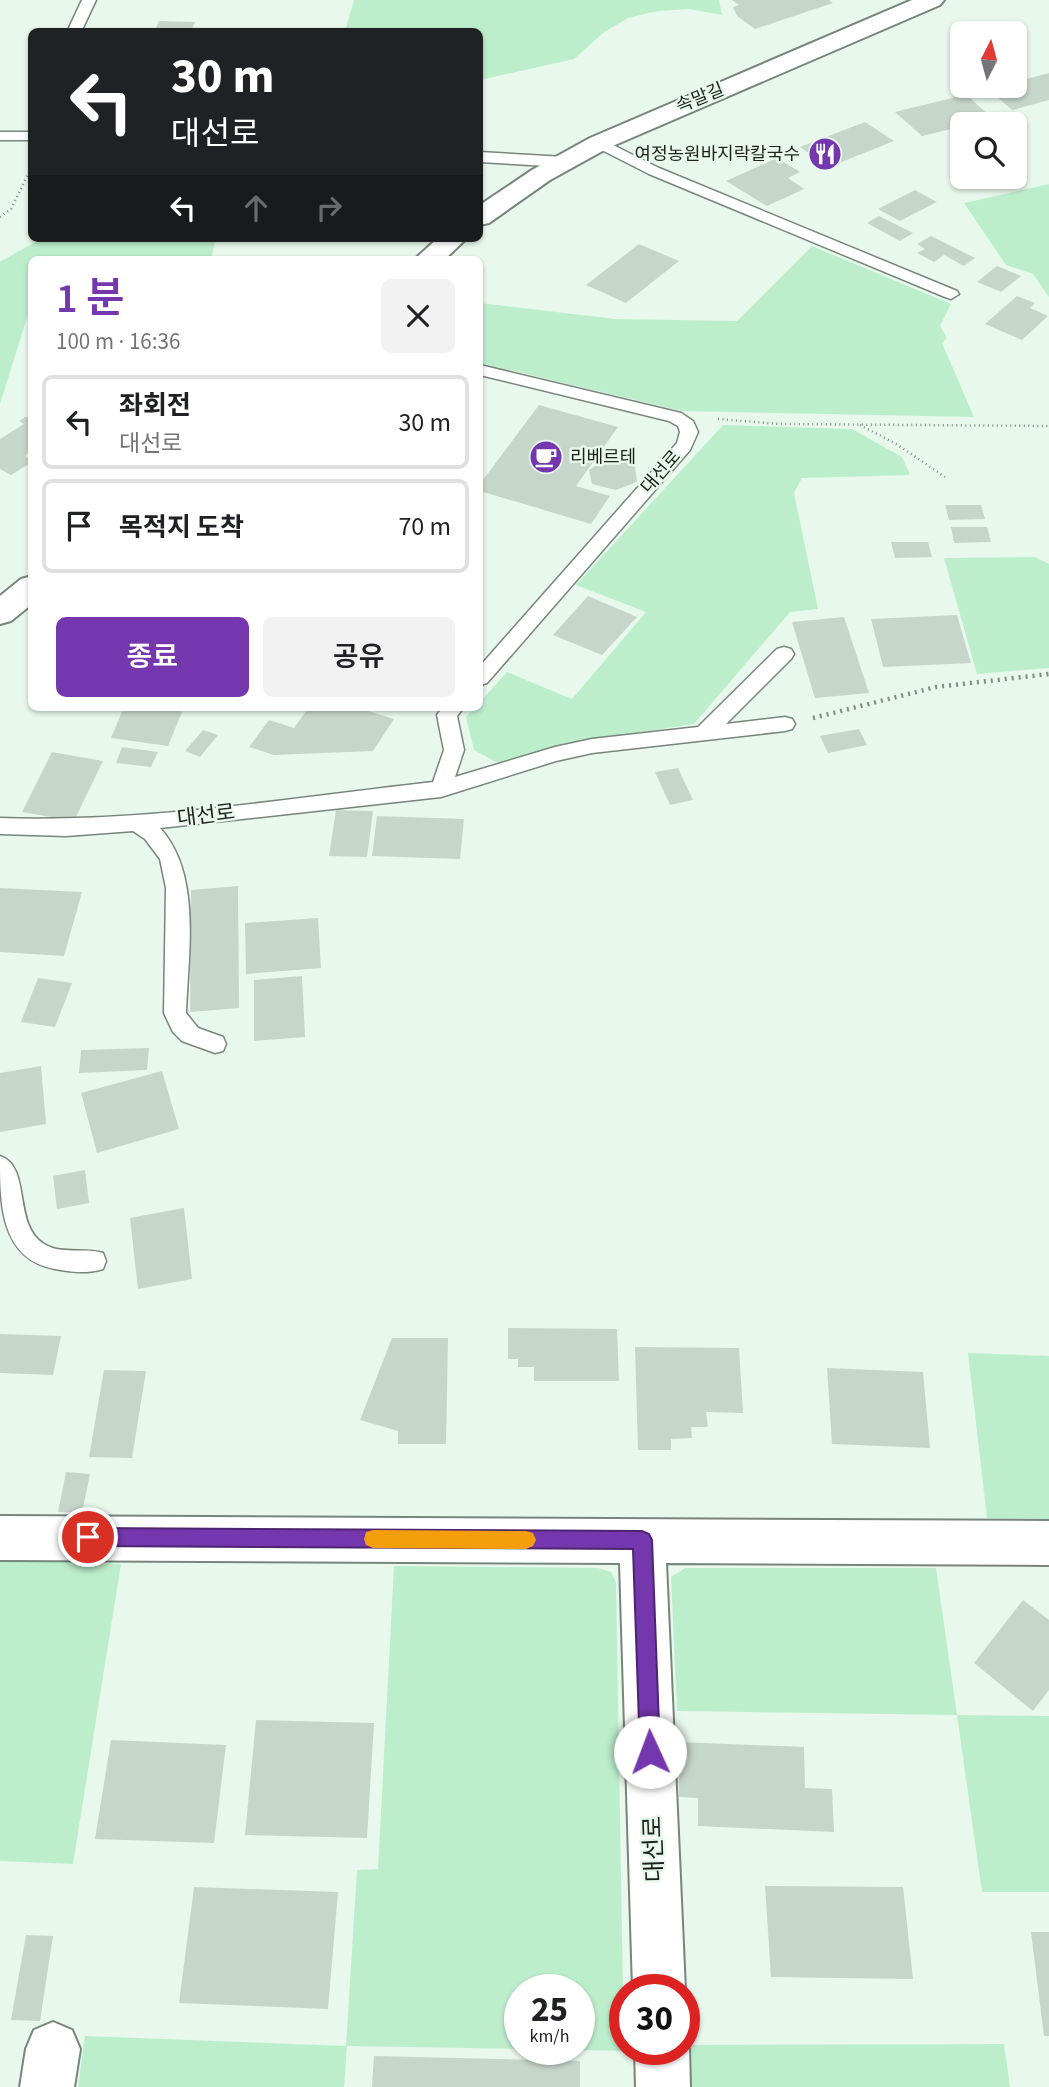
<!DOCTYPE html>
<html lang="ko">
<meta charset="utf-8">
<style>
:root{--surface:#fff;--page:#f2f2f2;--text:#202124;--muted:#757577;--line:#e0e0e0;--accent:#7537ad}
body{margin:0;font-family:"Source Sans 3","Noto Sans KR",sans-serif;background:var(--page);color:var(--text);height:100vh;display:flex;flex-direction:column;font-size:26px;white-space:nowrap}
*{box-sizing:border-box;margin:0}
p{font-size:23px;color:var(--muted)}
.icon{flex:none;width:38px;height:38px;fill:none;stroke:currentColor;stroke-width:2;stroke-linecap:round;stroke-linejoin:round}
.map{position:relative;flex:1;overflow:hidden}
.side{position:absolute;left:28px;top:256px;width:455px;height:455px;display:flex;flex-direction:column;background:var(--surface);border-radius:10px;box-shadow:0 2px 5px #0004}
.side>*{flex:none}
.top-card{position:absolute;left:28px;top:28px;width:455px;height:214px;border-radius:10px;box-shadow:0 2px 5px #0004;background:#202124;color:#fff;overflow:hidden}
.needle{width:46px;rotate:6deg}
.tools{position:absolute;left:950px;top:21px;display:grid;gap:14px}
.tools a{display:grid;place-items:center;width:77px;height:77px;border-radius:10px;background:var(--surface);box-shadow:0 2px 5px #0004;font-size:35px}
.speed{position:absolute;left:504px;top:1974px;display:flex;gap:14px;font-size:35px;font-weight:700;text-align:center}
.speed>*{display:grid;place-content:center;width:91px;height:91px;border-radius:50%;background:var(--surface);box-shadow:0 2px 5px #0004;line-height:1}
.speed small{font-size:18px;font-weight:400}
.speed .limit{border:10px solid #d22;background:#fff;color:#111}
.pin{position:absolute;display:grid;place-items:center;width:60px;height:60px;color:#fff;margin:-30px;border:4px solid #fff;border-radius:50%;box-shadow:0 2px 7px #0007}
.me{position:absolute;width:77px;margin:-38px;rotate:358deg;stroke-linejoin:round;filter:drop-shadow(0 0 5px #0008)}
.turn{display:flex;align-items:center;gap:24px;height:147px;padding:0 28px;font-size:32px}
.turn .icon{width:91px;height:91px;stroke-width:2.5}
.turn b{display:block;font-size:49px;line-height:60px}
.lanes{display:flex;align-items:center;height:66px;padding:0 28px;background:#0003;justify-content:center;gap:35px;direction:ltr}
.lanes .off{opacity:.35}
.round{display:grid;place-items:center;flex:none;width:74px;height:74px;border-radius:10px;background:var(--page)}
.headline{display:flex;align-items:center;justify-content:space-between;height:119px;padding:0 28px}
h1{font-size:42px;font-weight:600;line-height:52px;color:var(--accent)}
.cta{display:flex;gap:14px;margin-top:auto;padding:14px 28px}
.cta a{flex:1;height:80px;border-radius:10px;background:var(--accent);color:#fff;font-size:28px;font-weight:600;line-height:80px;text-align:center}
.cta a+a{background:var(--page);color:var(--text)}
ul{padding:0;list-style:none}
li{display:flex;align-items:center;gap:21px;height:94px;margin:0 14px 10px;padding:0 14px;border:4px solid var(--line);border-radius:10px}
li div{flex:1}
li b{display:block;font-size:26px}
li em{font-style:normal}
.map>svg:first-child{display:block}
.green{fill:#bdeecc}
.building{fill:#c7d6cb}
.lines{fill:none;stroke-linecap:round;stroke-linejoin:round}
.lane-casing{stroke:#77857b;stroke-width:3}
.street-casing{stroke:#77857b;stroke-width:4}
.secondary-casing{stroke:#77857b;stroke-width:4}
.path-far1{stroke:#818b84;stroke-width:2.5;stroke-dasharray:1 3.5;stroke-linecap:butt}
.path{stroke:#818b84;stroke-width:4.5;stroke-dasharray:2 5;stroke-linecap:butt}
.lane{fill:#fff;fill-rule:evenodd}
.street{fill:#fff;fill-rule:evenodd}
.secondary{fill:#fff;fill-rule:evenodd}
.route{fill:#7537ad;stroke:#4c2470;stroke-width:2}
.slow{fill:#f59e0b}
.labels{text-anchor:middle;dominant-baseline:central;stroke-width:5;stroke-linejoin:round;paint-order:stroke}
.far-street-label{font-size:18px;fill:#1c211d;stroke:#e8f8ed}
.far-poi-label{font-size:18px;fill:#1c211d;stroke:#e8f8ed;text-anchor:end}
.street-label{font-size:21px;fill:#1c211d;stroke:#e8f8ed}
.near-street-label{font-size:24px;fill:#1c211d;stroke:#e8f8ed}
</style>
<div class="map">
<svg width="1049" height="2087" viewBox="0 0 1049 2087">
<rect width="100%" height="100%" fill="#e8f8ed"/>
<path class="green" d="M354,0H719L722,15L689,9L657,11L628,18L603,33L574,59L480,80V32L345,31Z
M1049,184V297L1033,274L1006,265L964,203Z
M42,238H216L211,259H32L31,305L0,404V262Z
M812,246L951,304L940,326L947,338L942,343L974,417L682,411L480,363V303L615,319L737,321Z
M723,425L852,429L902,457L910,475L802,478L794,493L818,609L790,612L694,724L576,742L498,763L474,750L466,717L475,707H480V702L507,672L572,699L646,612L576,585Z
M1035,557L1049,564V668L977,674L944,558Z
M968,1353L1049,1356V1519L987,1518Z
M0,1560L121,1564L73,1864L0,1861Z
M394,1566L598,1568L611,1572L616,1582L624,2051L539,2049H579V1990H520V2049L347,2046L344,2087H78L85,2036L346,2046L357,1870L378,1869Z
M685,1568H936L957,1715L1049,1716V1892H982L957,1715L677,1711L671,1577Z
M1004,2044L1010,2087H687L685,2045Z"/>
<path class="building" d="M732,0H829L833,3L755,29L737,16L733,7L739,5Z
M159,21L195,22L191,32H154Z
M1049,73V100L1012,110L988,89L1015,86V82Z
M956,97L970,98L993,119L922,136L895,112Z
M865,122L894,141L829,167L800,147Z
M777,158L800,172L788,178L804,189L767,206L726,181Z
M915,190L937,202L900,221L878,209Z
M879,216L913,233L900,241L867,223Z
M931,236L975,258L964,266L944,255L934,262L917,253L925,249L917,244Z
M639,244L679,261L626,303L586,285Z
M997,266L1021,276L1001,292L977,282Z
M1017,296L1035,303L1030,308L1048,316L1022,340L985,324Z
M539,405L618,427L576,486L610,496L591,524L480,491V484Z
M25,417H32V448L25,456L32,462L11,475L0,469V439L24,424L19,421Z
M607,458L635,465L637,482L616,490L592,484L589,470Z
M945,505H981L985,519L949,520Z
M951,527H987L991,542L954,543Z
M891,542H928L932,557L895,558Z
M588,596L637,617L602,655L553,635Z
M957,615L971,663L883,667L871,619Z
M844,617L869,693L815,698L792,622Z
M124,707H184L168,746L111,738Z
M309,707H355L394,719L373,751L274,755L249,747L269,720L294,728Z
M859,729L867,745L828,753L820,736Z
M203,730L218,735L200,757L185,751Z
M122,747L158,752L151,767L116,763Z
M52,752L103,761L74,821L22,812Z
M678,768L693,800L670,805L655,772Z
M336,810L373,811L367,857L329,856Z
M377,816L464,819L460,859L372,856Z
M238,886L239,1008L190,1012L191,890Z
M0,888L82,892L64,956L0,952Z
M318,918L321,968L246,974L245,923Z
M302,976L305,1037L254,1041V980Z
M38,978L72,983L55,1027L21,1022Z
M149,1048L147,1070L79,1073L81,1050Z
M41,1066L46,1124L0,1132V1073Z
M162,1071L179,1129L97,1153L81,1093Z
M85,1170L89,1203L57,1209L53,1176Z
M184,1208L192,1279L138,1289L130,1218Z
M508,1328L617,1329L619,1381H534V1367H518V1359H508Z
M0,1334L61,1336L53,1375L0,1373Z
M392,1338H448L446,1444H398V1431L360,1420Z
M635,1347L739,1348L743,1413L706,1412L708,1427H691L692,1438L671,1439V1450H638Z
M827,1368L923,1372L930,1448L832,1444Z
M104,1370L146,1371L132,1458L89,1457Z
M66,1472L90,1474L82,1513L58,1512Z
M1023,1600L1049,1620V1690L1033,1711L974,1663Z
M256,1720L374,1723L367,1838L245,1835Z
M111,1740L226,1745L214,1843L95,1839Z
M679,1742L804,1747L805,1788L832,1789L834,1832L698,1826V1798L679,1797Z
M765,1886L903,1887L913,1979L771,1977Z
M194,1887L338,1892L328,2009L179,2003Z
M1031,1932H1049V2036H1044Z
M26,1935L53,1936L40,2021L11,2020Z
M374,2056L580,2061V2087H372Z"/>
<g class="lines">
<defs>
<path id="lane" d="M82,0H96L81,32H67Z
M0,132H32V140H0Z
M599,138L659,168L957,291L959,294L951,299L945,297L649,174L594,146L591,143Z
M480,152L565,157L573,162L565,167L480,162Z
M480,365L681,413L693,421L698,432L690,450L487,683L480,685V666L677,443L680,432L678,426L669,421L480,375Z
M784,647L791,649L794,654L791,659L726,724L785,717L792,719L795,724L792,729L785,731L592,753L556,761L441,797L160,828C202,874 188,954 186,1013L198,1028L223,1037L226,1044L223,1051L215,1053L182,1041L173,1032L164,1013L166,888L160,859L145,839L133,831L66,836L0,834V818C145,823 289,798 433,782L444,750L437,715L443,707H464L457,716L464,750L455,777L555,747L592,739L698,727L777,649Z
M0,1156C32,1167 12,1224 44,1244C61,1255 84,1247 103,1253L106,1261L103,1269C88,1274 70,1272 55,1269C0,1259 0,1203 0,1156Z"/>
<path id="street" d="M0,1516L1049,1521V1565L666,1563L685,1990L684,1992V1990H633L620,1563L0,1560Z
M53,2022L72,2030L80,2049L74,2087H20L26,2049L34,2030Z
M684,2039L689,2049L690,2087H636L635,2049H684Z"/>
<path id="secondary" d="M912,0H944L940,5L608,148L550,180L489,223L480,225V205L532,170L590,138Z
M438,238H467L445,259H415Z
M32,576V604L11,621L0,624V596L21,579Z"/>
</defs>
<use href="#lane" class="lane-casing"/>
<use href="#street" class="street-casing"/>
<use href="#secondary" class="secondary-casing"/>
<path class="path-far1" d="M0,217L11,209L32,166
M718,419L780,424L1049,426
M860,425L898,445L945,477"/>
<path class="path" d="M813,718L936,687L1049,674"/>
<use href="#lane" class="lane"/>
<use href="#street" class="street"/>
<use href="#secondary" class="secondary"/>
</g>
<path class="route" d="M88,1528L642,1531L649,1534L652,1540L660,1752L657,1759L650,1762L643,1759L640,1752L633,1549L88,1546L82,1543L79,1537L82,1531Z"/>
<path class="slow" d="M373,1530L526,1531L533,1533L536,1540L533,1546L526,1549L373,1548L366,1545L364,1539L366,1532Z"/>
<defs>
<symbol id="restaurant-disc" viewBox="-11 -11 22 22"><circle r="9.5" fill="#7537ad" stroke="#e8f8ed"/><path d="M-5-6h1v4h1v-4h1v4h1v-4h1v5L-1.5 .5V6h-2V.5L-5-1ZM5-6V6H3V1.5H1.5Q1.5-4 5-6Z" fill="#fff"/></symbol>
<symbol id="cafe-disc" viewBox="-11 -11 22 22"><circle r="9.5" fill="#7537ad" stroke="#e8f8ed"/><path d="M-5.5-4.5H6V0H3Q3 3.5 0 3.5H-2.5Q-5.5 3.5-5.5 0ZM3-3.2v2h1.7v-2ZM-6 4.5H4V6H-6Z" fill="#fff"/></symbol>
</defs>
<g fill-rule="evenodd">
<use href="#restaurant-disc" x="806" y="135" width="38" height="38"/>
<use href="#cafe-disc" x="527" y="438" width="38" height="38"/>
</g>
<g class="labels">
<g class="far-street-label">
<text transform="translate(700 98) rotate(-22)">속말길</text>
<text transform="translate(661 472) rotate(-49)">대선로</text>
</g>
<g class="far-poi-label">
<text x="800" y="154">여정농원바지락칼국수</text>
<text x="570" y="457" text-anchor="start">리베르테</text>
</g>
<g class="street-label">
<text transform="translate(206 815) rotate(-7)">대선로</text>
</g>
<g class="near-street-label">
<text transform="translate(654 1849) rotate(-92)">대선로</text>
</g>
</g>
</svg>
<div class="tools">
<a><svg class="needle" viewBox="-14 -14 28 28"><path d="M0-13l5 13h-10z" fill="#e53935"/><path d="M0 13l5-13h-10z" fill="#757577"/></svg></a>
<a><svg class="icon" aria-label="search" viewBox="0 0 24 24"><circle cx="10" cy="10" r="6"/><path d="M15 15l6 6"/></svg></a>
</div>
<div class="speed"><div>25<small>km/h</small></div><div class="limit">30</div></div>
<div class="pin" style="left:88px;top:1537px;background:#d93025"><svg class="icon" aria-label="arrive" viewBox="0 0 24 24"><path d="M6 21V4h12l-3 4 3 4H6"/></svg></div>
<svg class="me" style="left:650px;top:1752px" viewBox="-20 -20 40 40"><circle r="19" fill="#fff"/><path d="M0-13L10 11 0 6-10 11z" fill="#7537ad"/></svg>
<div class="top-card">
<div class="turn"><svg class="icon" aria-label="left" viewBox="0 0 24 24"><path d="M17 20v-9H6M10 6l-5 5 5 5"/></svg><div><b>30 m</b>대선로</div></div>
<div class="lanes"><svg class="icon" aria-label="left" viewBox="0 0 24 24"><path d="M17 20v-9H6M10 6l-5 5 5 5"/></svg><svg class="icon off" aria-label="ahead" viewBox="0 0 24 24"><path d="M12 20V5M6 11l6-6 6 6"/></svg><svg class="icon off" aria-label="right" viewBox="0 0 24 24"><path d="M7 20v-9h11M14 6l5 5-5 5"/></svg></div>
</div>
<section class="side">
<div class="headline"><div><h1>1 분</h1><p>100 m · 16:36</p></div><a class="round"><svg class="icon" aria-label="close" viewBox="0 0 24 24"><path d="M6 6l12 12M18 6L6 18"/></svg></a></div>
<ul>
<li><svg class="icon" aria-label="left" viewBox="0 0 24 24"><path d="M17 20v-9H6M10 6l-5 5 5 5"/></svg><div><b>좌회전</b><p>대선로</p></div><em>30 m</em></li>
<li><svg class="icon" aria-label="arrive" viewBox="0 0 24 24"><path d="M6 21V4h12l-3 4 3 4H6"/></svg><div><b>목적지 도착</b></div><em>70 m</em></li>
</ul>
<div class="cta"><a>종료</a><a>공유</a></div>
</section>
</div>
